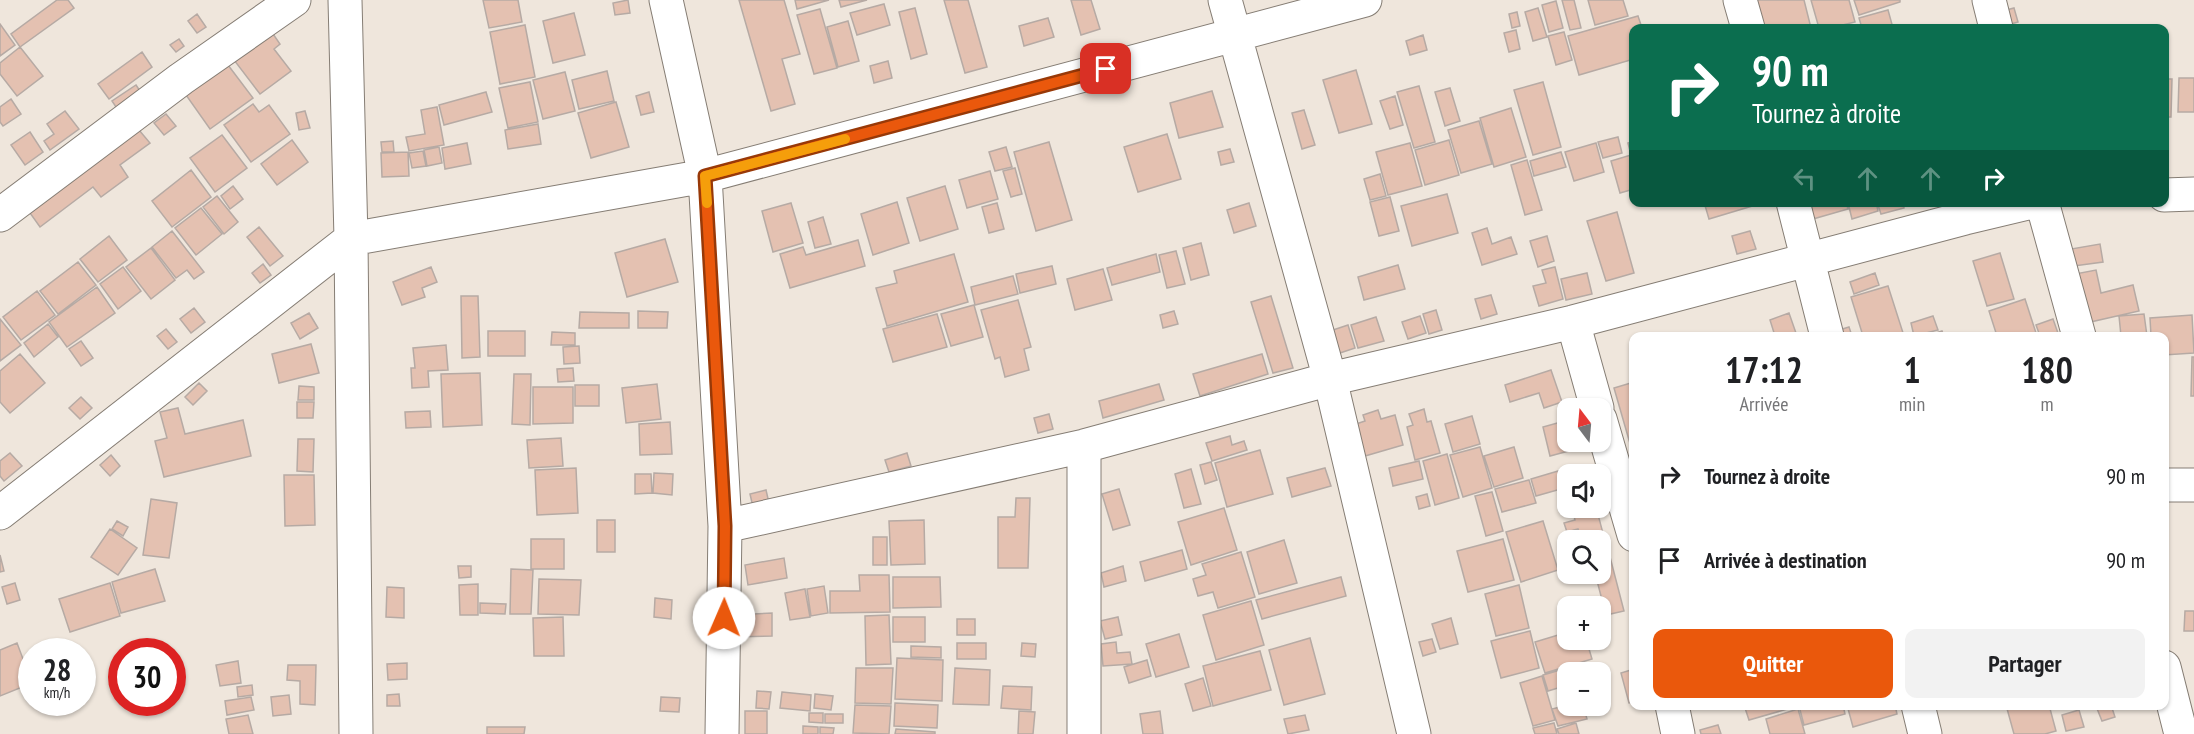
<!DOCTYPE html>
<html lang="fr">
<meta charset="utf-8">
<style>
:root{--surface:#fff;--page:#f2f2f2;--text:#202124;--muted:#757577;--accent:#ea580c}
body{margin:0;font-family:"PT Sans Narrow",sans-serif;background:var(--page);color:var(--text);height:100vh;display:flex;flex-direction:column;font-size:22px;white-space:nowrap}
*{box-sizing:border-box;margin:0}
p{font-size:20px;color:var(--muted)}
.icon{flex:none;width:33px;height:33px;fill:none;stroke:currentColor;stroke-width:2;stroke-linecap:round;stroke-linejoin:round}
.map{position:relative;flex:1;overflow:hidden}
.details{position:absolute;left:1629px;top:332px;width:540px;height:378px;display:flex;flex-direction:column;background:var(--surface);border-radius:12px;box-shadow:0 2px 4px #0004}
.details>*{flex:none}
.hud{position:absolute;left:1629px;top:24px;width:540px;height:183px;border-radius:12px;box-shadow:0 2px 4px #0004;background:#0b6e4f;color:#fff;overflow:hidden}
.needle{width:39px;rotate:344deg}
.tools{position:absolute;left:1557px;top:398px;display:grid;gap:12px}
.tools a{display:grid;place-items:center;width:54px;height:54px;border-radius:12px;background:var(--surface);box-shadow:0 2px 4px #0004;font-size:30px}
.speed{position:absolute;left:18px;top:638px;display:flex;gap:12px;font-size:30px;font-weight:700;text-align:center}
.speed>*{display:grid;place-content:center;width:78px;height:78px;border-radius:50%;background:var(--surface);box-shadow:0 2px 4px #0004;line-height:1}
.speed small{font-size:15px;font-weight:400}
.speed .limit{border:9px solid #d22;background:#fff;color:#111}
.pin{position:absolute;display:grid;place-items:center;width:51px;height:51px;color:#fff;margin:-26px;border-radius:12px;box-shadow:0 3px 9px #0006}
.me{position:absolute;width:66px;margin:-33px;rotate:1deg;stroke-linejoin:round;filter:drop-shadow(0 0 4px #0008)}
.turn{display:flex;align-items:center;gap:21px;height:126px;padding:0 24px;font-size:27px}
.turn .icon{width:78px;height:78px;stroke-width:2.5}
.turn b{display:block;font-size:42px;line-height:51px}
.lanes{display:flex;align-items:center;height:57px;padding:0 24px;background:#0003;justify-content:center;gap:30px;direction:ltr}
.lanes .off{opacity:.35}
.eta{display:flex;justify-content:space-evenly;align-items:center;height:102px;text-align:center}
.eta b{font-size:36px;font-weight:700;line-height:42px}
.action{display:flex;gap:12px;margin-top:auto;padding:12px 24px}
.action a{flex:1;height:69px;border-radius:12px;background:var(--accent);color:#fff;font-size:24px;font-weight:700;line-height:69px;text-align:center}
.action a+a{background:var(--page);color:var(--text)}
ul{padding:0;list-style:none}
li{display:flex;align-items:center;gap:18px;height:84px;padding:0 24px}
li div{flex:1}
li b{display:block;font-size:22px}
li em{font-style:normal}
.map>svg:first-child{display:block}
.building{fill:#e4c1b1;stroke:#b6aaa4;stroke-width:1.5}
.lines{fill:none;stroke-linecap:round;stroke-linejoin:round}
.street-casing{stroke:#857d74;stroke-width:35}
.street{stroke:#fff;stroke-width:33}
.route-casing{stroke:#983908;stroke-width:15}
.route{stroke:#ea580c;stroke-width:10}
.slow{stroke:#f59e0b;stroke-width:10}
</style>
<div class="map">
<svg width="2194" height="734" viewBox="0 0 2194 734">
<rect width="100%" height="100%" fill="#efe6dc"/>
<path class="building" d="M57,0H68L74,8L20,47L11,34Z
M483,0H518L522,22L489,28Z
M628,0L630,13L615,15L613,3Z
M739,0H784L800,54L782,59L795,104L771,111Z
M795,0H829L797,9Z
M839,0H867L841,7Z
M944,0H968L987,67L965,73Z
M1071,0H1091L1100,29L1081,35Z
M1562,0H1574L1581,28L1570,30Z
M1588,0H1623L1628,16L1595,25Z
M1754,0H1804L1811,28H1759Z
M1811,0H1849L1855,22L1830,28H1819Z
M1854,0H1900V2L1859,15Z
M1556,1L1563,28L1549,32L1542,5Z
M884,4L890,25L857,35L850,13Z
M915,8L927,54L911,59L899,12Z
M1538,8L1547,37L1533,41L1525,12Z
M2014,8L2018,22L2004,26L1999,12Z
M820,9L837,68L814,74L797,15Z
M1888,10L1893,28H1862L1859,18Z
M1517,12L1520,26L1512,28L1509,14Z
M574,13L585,55L553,63L543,21Z
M197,14L206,27L197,33L188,21Z
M1638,16L1642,28H1634V59L1579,75L1568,36Z
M1048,18L1054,37L1024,46L1019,26Z
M848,21L859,61L838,67L827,27Z
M0,24L15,45L0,56Z
M525,25L535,77L500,84L490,32Z
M1516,30L1520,49L1509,52L1504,33Z
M271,31L280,44L274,49L291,71L260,94L234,60Z
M1564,32L1572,60L1556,65L1548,36Z
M1423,35L1427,50L1410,55L1406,41Z
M179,39L184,46L176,52L170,45Z
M20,47L43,76L17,96L0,74V63Z
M142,52L152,67L109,99L98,84Z
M888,61L892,78L874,83L870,66Z
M228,65L253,98L210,129L186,95Z
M1356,70L1372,124L1339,133L1323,80Z
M607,71L614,101L579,109L572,80Z
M565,72L575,111L543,119L533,80Z
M2179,78H2194V112H2178Z
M2164,79H2172L2171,117H2164Z
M530,82L538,122L508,128L499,88Z
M1543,82L1561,147L1533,155L1514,90Z
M136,85L142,94L118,110L112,101Z
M1419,86L1435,142L1414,148L1397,92Z
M1450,88L1460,121L1445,126L1435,92Z
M1212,91L1223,127L1179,138L1170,103Z
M486,92L492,112L444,125L439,105Z
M649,92L654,112L641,115L636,96Z
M1395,96L1403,125L1390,129L1380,101Z
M11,99L21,114L3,126L0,122V107Z
M616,102L629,147L591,158L578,113Z
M253,104L259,112L269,105L290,134L251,162L224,125Z
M437,107L444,145L409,151L406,137L425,134L421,110Z
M1511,108L1526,157L1494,167L1480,118Z
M1304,110L1315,145L1302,149L1292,113Z
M65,111L79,129L50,150L44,141L54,134L47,124Z
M305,111L310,128L299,130L296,113Z
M166,114L176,126L164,135L154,123Z
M1479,121L1492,164L1461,173L1448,130Z
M538,124L541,144L508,149L505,130Z
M139,130L150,143L120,165L128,177L101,197L93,187L40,227L30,213Z
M30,132L43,152L25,165L11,145Z
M1167,134L1181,179L1138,192L1124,147Z
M222,135L247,168L215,192L190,158Z
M1618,137L1622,153L1603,158L1598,142Z
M292,140L308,162L277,185L261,164Z
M1449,140L1459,175L1425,185L1415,150Z
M393,141L394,152H382L381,142Z
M1634,141V189L1620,193L1611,161L1631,155L1628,143Z
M1049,142L1072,220L1036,231L1014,152Z
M467,143L471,164L445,169L442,148Z
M1410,143L1422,186L1388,195L1376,152Z
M1596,143L1604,172L1574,181L1565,152Z
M439,147L442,163L427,166L424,150Z
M1006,147L1012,167L995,171L989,152Z
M1230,149L1234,162L1221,165L1218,152Z
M423,151L426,166L412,168L409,153Z
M408,152L409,176L382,177L381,153Z
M1561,152L1566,167L1534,176L1530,161Z
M1527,160L1542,210L1525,215L1511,165Z
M1015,168L1022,194L1011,197L1003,171Z
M191,170L211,197L172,227L152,201Z
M990,171L998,199L967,208L959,180Z
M1380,174L1386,196L1370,200L1364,179Z
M233,186L243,199L230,209L221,196Z
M945,186L958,229L920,241L907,198Z
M1447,194L1458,233L1412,246L1401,206Z
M217,196L238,222L224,234L203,207Z
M1390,197L1399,231L1379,236L1370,202Z
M897,202L909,243L873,255L861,214Z
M1704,202H1758L1759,204L1709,219Z
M1800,202H1846L1848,209L1806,221Z
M1876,202L1878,211L1852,219L1848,203Z
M1877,202H1903L1904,208L1881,214Z
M791,203L803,243L773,252L762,211Z
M997,203L1004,229L989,233L982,207Z
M1249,203L1256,226L1234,233L1227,210Z
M201,208L222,234L196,255L175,228Z
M1617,212L1634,273L1606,281L1587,221Z
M823,217L831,244L815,248L808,222Z
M259,227L283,256L270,266L247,237Z
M1487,228L1492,244L1511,237L1517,254L1482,265L1472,233Z
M172,231L204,272L194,279L187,270L176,278L152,247Z
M1750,231L1756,249L1737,254L1732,236Z
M109,236L127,260L98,282L80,259Z
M1547,236L1554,261L1538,267L1530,241Z
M665,239L678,282L627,297L615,253Z
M858,240L865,266L790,288L780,254L803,247L806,255Z
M1201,243L1209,275L1191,280L1183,248Z
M2100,244L2103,262L2074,266L2071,249Z
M151,248L175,280L151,299L126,267Z
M1176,251L1185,284L1167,288L1159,255Z
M2000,253L2014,299L1987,306L1973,261Z
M954,254L968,302L887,326L876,288L897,283L894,271Z
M1156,254L1160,272L1112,285L1107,268Z
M78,262L96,285L58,314L40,291Z
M263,264L271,275L260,283L252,273Z
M1398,265L1405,289L1364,300L1358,277Z
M1052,266L1056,284L1020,293L1016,274Z
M123,267L141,291L118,309L100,284Z
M431,267L437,282L422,288L425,297L402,305L393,282Z
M1555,267L1563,299L1539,306L1533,286L1546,283L1542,270Z
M1103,269L1112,300L1075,310L1067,279Z
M2096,270L2101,293L2133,285L2139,311L2086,323L2075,274Z
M1587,273L1592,294L1566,300L1561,279Z
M1875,273L1879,285L1854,294L1850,282Z
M1013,276L1018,294L975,305L971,287Z
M1888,286L1904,336H1863L1851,297Z
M97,287L115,313L67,347L49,322Z
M37,291L55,315L21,340L3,317Z
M1491,295L1497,314L1481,319L1475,299Z
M461,296H478L480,357L462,358Z
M1271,296L1293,368L1273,373L1251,302Z
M2025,299L2037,336H1997L1989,311Z
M1018,300L1031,347L1024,349L1029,370L1005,377L1000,357L995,359L981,310Z
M974,305L983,337L951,346L941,314Z
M194,308L205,322L191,333L180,319Z
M1436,310L1442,330L1429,334L1423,314Z
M638,311L668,312L667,328H638Z
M1174,311L1178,324L1163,328L1160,315Z
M580,312L629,313V328H579Z
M309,313L318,328L300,339L291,323Z
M1789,313L1797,336H1775L1770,320Z
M937,314L947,347L893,362L883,329Z
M2144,314L2147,336H2121L2119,316Z
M2192,315L2194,353L2164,355V336H2151L2150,318Z
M1420,316L1426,333L1408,339L1402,322Z
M1933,316L1938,330L1914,336L1911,323Z
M1376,317L1384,341L1358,348L1351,325Z
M0,319L21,345L0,361Z
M2053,319L2059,336H2040L2036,325Z
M48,324L58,337L34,357L24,343Z
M1348,325L1355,348L1337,354L1330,331Z
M1849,327L1852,336H1840L1839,330Z
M166,329L177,342L168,349L157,336Z
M488,331H525V356H488Z
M1942,331L1944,336H1927Z
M552,332L575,333V345H551Z
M81,341L93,358L81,366L69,349Z
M311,344L319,373L279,383L272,354Z
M446,345L448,370L428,371L429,387L412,388L411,368H415L413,348Z
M579,346L580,363L564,364L563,347Z
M20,354L45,383L10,413L0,402V371Z
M1262,354L1268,374L1200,396L1193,374Z
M2192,357H2194V396H2191Z
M573,368L574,381L558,382L557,369Z
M1551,370L1562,402L1544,408L1539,393L1510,402L1505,385Z
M480,373L482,425L443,427L441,374Z
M514,374H531L530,425L512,424Z
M1634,382V447H1631L1614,388Z
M199,383L207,391L193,405L185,397Z
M657,384L661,419L626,423L622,388Z
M1159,384L1164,400L1103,418L1099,401Z
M575,385H599V406H575Z
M299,386L314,387V400H298Z
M533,387H573V423L533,424Z
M81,397L92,408L80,419L69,408Z
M297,402H314L313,418H297Z
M178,408L185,434L243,420L251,456L164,477L155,441L167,438L160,412Z
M1424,409L1427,422L1431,421L1440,453L1415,460L1407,427L1413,425L1409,414Z
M1378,410L1381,419L1395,415L1403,445L1365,456L1356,424L1365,421L1363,415Z
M430,411L431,427L406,428L405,412Z
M1049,414L1053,429L1038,433L1034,418Z
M1472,416L1480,444L1453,452L1445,424Z
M1568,420V441H1578L1580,448L1550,456L1543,427Z
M670,422L672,454L640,455L639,424Z
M1230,436L1232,445L1244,441L1247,450L1212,461L1206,443Z
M561,438L563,466L529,468L527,440Z
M298,439H314L313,472L297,471Z
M1480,447L1492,488L1463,497L1450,455Z
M1514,447L1523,478L1494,487L1484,456Z
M1260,450L1273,494L1227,507L1215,463Z
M10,453L22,466L4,481L0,476V461Z
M907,453L911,466L889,472L885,460Z
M1447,454L1459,498L1435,505L1423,461Z
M111,455L120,466L110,476L100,465Z
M1419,461L1423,479L1393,486L1389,468Z
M1211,462L1217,480L1205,484L1200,465Z
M1575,466L1578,474H1568V487L1536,496L1531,479Z
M576,468L578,513L537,515L535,470Z
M1325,468L1331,486L1292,497L1287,478Z
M1191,469L1201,504L1184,508L1175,474Z
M654,473L673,474L672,495L653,493Z
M635,474H651L652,493L635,494Z
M284,475H314L315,525L285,526Z
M1529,480L1536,503L1502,512L1495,489Z
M1119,489L1130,525L1113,530L1102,494Z
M766,490L769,503L753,507L750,494Z
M1492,492L1503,531L1486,536L1475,496Z
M1427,494L1430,506L1419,509L1416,497Z
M1016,498H1030L1028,568H998V517H1015Z
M151,499L177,503L169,558L143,555Z
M1596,507L1604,537L1582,540L1578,529L1567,532L1564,523L1575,520L1573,512Z
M1224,508L1237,550L1191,565L1178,522Z
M597,520H615V552H597Z
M924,520L925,564L891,565L889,521Z
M117,521L128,527L123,536L112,529Z
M1543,521L1558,570L1521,582L1506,532Z
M110,529L137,548L118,575L91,557Z
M873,537H887V565H873Z
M531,539H564V569H531Z
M1503,539L1514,580L1468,592L1457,551Z
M1284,540L1297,583L1259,594L1247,552Z
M1182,550L1187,569L1145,581L1140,562Z
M1241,552L1255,597L1218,608L1213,592L1198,596L1193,579L1206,575L1202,564Z
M0,555L4,571L0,572Z
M1610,557L1624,611L1606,615L1595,573H1600V560Z
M784,558L787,578L748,585L745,565Z
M458,566H471V577L459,578Z
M1123,566L1126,581L1104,587L1101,573Z
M155,569L165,601L121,613L112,582Z
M511,569L533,570L531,614H510Z
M859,575H889L890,612L830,613V591H860Z
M893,577H940L941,607L893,608Z
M1341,577L1346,596L1262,619L1256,600Z
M539,579L581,580L579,615L538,614Z
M15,583L20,600L7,604L2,587Z
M110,583L120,616L70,632L59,599Z
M478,584V615H460L459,585Z
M1519,585L1529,628L1496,636L1485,594Z
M824,586L828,613L811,616L807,589Z
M387,587L404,588V618L386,617Z
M805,589L810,617L790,620L785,593Z
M655,598L672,600L671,619L654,617Z
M1251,601L1264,645L1216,660L1203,615Z
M480,603L506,604L505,614L480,613Z
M2185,611H2194V631H2184Z
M772,613V636L731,637V615Z
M889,615L891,664L866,665L865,616Z
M563,617L564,656H534L533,618Z
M893,617H925V642H893Z
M1118,617L1122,635L1105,639L1100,621Z
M1451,618L1458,644L1440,649L1432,624Z
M957,619H975V635H957Z
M1530,631L1539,668L1501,678L1491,641Z
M1568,632V639H1586L1592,659L1545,673L1535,642Z
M1179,634L1189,667L1156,677L1146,644Z
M1310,638L1325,694L1284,705L1269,650Z
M1432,639L1436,652L1423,656L1419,642Z
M1116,642L1117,653L1130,652L1132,664L1103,666L1101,644Z
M17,643L32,683L0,696V650Z
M957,643H986V659H957Z
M1022,643L1036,644L1035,657L1021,656Z
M911,646L941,647V658L911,657Z
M1260,651L1271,690L1213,706L1203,666Z
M897,658L943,660L942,701L895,699Z
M1147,660L1151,676L1129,683L1124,667Z
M238,661L241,683L220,686L216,665Z
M407,663V679L388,680L387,664Z
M288,665H316L315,705L300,704V681L287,680Z
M1574,666L1575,672H1568V685L1548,691L1543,675Z
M856,668H893L891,704L855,703Z
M955,668L990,670L989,705L953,704Z
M1634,669V702L1629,703L1621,673Z
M1542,676L1555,720L1533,726L1520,683Z
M1203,678L1211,706L1193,711L1185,684Z
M252,685L253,695L238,697L237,687Z
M1003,686L1032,687L1031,710L1001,708Z
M757,691L771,692L769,709L756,708Z
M782,692L811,695L810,711L780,708Z
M399,694L400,706H387V695Z
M815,694L833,696L831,710L814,708Z
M289,695L291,714L273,716L271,697Z
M251,697L254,710L227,715L225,701Z
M661,697L680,698L679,712L660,711Z
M895,703L938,705L937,728L894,726Z
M855,705L891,706L889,734L853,733Z
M1568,705H1583L1587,719L1558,726L1552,709Z
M1744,705H1798V706L1749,720Z
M1803,705H1843L1845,714L1804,725L1799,706Z
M1847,705H1895L1897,714L1853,727Z
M2006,705H2049L2056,731L2045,734H2014Z
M2100,705H2111L2115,717L2102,721L2096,706Z
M1798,709L1805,734H1770L1766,719Z
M2079,710L2084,727L2066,731L2062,715Z
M745,711H767V734H745Z
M1019,711L1035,712L1033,734H1018Z
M1160,711L1163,734H1143L1140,714Z
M809,713H823V723L809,722Z
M825,714H843V723H825Z
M248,715L253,734H229L226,719Z
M1305,715L1309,730L1288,734L1284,719Z
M1554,723L1557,734H1535L1533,728Z
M1576,723L1579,734H1559L1557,729Z
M1718,725L1721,734H1701L1700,730Z
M803,726L818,727V734H803Z
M487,727H525L524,734H487Z
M820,727L834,728L833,734H820Z
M896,729L935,732V734H895Z"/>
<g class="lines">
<defs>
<path id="street" d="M345,0L351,239L356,734
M666,0L705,176L725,526L722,734
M1225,0L1330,379L1414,734
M1740,0L1748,28
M1989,0L1996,28
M2164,195L2194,194
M1793,202L1827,336
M2042,202L2079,336
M0,215L181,79L294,0
M1573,322L1597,408
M1600,419L1634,535
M2164,485H2194
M0,513L351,239L705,176L1365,0
M725,526L1084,446L1330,379L1573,322L1965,218L2032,202
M2164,667L2181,734
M1672,705L1678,734
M1918,705L1925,734
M1084,734V446"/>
</defs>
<use href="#street" class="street-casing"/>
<use href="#street" class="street"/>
</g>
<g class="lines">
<defs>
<path id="route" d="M724,618L725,526L705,176L1106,69"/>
</defs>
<use href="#route" class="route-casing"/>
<use href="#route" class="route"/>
<path class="slow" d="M707,203L705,176L845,139"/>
</g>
</svg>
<div class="tools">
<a><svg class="needle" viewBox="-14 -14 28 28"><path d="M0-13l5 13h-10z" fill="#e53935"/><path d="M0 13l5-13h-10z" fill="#757577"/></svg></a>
<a><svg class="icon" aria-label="sound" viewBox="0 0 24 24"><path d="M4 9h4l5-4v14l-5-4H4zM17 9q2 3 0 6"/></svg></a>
<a><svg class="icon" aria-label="search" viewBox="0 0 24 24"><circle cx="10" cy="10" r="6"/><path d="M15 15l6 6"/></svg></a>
<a>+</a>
<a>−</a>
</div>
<div class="speed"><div>28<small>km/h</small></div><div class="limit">30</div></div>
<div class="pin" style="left:1106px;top:69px;background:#d93025"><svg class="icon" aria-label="arrive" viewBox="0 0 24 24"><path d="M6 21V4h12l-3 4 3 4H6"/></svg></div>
<svg class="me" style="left:724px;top:618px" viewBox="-20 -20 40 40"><circle r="19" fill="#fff"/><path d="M0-13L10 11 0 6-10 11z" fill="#ea580c"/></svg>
<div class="hud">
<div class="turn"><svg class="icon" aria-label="right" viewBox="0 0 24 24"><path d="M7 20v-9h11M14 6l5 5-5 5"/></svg><div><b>90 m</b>Tournez à droite</div></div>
<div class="lanes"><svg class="icon off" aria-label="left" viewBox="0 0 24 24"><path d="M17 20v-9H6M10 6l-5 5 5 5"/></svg><svg class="icon off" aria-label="ahead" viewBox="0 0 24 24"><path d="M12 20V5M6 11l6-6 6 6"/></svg><svg class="icon off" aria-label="ahead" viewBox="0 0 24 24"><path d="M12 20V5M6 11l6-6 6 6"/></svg><svg class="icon" aria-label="right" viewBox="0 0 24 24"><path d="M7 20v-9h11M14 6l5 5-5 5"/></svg></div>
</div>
<section class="details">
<div class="eta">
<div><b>17:12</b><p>Arrivée</p></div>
<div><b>1</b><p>min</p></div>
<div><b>180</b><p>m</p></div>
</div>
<ul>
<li><svg class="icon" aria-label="right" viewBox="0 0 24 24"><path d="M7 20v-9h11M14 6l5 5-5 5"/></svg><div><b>Tournez à droite</b></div><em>90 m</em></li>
<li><svg class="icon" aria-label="arrive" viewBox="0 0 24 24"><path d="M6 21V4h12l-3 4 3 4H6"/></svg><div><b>Arrivée à destination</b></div><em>90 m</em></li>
</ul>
<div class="action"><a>Quitter</a><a>Partager</a></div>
</section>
</div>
